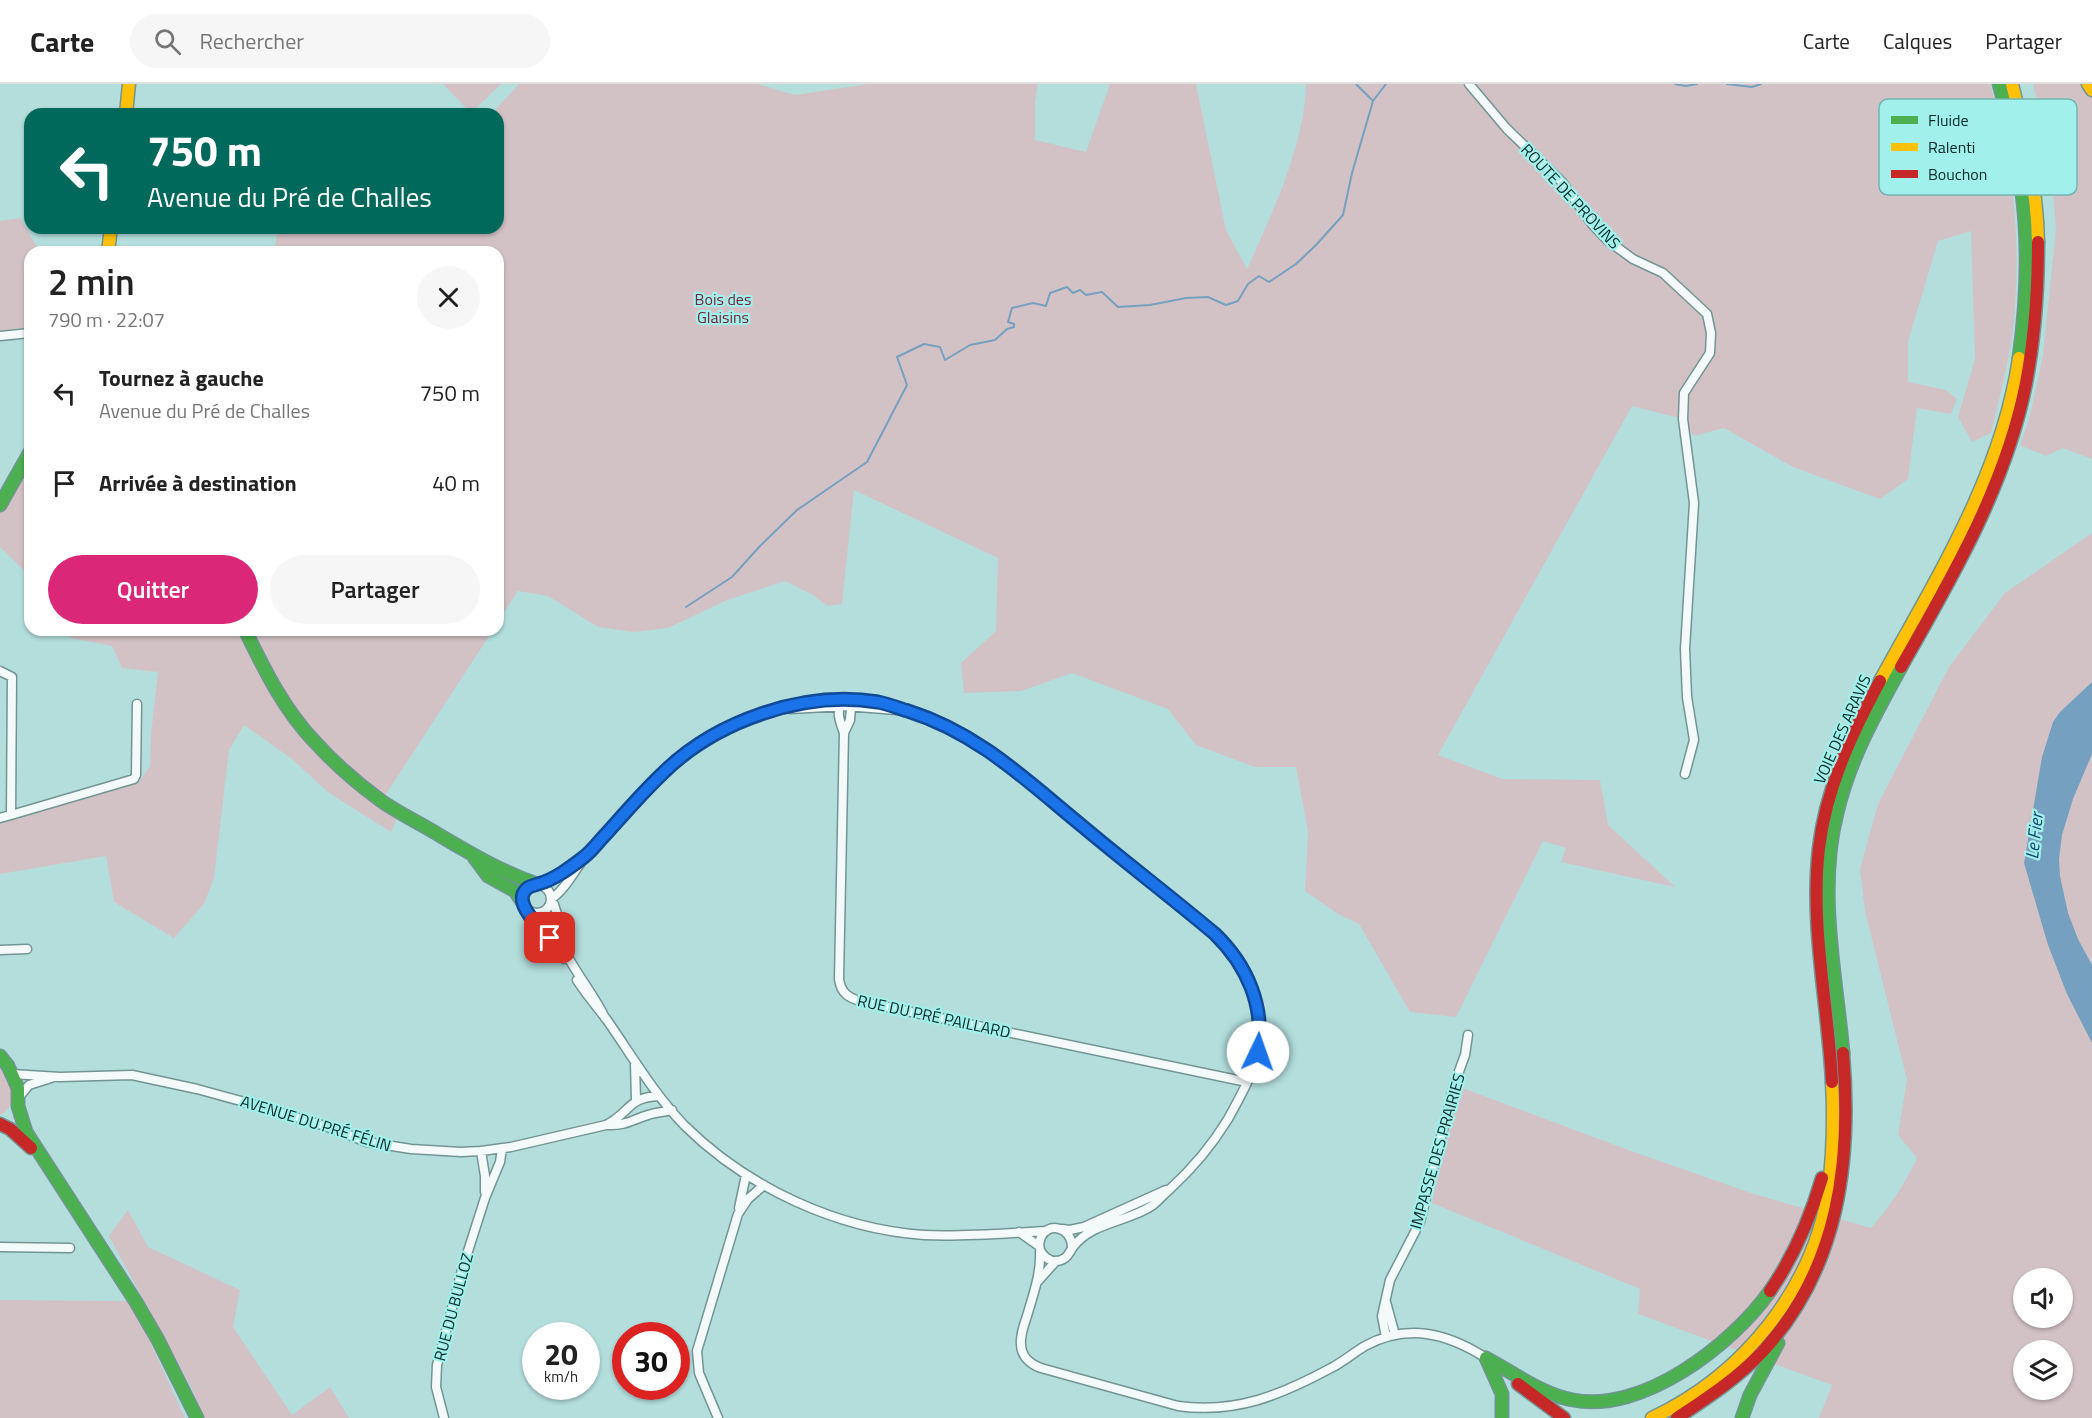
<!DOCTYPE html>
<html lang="fr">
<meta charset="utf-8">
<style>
:root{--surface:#fff;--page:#f6f6f6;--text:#222;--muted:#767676;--line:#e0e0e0;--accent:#db2777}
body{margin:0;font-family:"Titillium Web",sans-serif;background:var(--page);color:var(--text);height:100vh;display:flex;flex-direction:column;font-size:22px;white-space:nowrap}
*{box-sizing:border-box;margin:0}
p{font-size:20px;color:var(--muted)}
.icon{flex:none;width:33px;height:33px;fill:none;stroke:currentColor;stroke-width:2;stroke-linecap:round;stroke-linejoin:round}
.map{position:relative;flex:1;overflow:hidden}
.panel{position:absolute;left:24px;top:162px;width:480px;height:390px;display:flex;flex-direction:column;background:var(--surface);border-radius:18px;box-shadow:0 2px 4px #0004}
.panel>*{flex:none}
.hud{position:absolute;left:24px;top:24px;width:480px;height:126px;border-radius:18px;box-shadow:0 2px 4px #0004;background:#00695c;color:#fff;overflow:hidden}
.tools{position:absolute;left:2013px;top:1184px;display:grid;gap:12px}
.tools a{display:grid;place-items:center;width:60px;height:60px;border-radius:50%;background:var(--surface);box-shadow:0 2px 4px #0004;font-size:30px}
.speed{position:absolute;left:522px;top:1238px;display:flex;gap:12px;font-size:30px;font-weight:700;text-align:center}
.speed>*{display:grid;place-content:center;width:78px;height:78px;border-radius:50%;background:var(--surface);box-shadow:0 2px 4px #0004;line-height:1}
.speed small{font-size:15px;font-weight:400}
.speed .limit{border:9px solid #d22;background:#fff;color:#111}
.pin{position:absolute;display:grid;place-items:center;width:51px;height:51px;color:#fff;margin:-26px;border-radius:12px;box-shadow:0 3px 9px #0006}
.me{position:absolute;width:66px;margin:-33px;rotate:3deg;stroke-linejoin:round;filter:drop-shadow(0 0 4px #0008)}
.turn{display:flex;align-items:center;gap:21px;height:126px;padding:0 24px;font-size:27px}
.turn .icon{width:78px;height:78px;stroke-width:2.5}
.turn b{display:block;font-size:42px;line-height:51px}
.round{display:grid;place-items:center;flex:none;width:63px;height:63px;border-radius:32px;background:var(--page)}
.overview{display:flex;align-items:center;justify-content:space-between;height:102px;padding:0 24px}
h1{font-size:36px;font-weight:600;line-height:45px}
.cta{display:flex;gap:12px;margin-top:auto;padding:12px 24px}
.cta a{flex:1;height:69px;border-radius:36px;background:var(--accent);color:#fff;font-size:24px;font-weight:600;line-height:69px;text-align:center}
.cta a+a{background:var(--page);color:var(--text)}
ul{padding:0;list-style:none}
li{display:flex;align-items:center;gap:18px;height:90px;padding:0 24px}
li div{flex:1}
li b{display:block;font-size:22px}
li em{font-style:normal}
header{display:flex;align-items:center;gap:36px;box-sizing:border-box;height:84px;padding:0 30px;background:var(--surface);border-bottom:2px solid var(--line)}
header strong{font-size:28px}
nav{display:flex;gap:33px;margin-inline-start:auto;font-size:21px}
.search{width:420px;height:54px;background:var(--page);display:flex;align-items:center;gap:15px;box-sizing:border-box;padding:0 21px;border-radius:33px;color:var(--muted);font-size:22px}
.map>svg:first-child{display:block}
.green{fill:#d3c2c5;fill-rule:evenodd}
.water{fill:#76a0bf}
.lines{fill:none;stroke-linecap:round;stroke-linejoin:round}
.stream{stroke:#76a0bf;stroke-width:2}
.street-casing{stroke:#729594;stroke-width:11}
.fast-casing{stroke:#729594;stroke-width:15}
.slow-casing{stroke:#729594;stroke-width:15}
.jam-casing{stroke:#729594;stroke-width:15}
.street{stroke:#f4fafa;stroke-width:8}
.fast{stroke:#4caf50;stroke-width:12}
.slow{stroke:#ffc107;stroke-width:12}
.jam{stroke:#c62828;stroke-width:12}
.route-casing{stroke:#114b97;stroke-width:15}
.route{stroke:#1a73e8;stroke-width:10}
.labels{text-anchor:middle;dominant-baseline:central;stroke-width:4.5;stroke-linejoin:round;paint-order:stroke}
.street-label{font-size:16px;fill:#072a28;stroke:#a1f0eb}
.park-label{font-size:16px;fill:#772536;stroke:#a1f0eb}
.water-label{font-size:18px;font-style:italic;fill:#14416e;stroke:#a1f0eb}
.key{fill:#a1f0eb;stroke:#73b5b0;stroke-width:1.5}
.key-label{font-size:16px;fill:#072a28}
</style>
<header>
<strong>Carte</strong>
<div class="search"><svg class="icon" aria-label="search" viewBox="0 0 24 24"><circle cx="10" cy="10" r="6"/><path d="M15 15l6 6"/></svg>Rechercher</div>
<nav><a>Carte</a><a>Calques</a><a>Partager</a></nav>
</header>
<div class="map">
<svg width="2092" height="1334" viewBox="0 0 2092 1334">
<rect width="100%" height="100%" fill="#b3dedc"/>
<path class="green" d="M443,0H501L471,29Z
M519,0H758L795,11L868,0H1038L1035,17V56L1086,68L1110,0H1196L1226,146L1247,185C1272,130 1305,60 1306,0H1990C2014,76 2021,157 2014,236C2010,274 2000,312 1991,349L1972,358L1958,333L1975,275L1971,147L1938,157L1908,258V298L1946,306L1957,315L1951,330L1917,324L1908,395L1880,415L1793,383L1724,344L1694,352L1683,335L1632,322L1438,671L1502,695L1600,696L1608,741L1675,803L1561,778L1566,764L1543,757L1456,933L1410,928L1359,840L1338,830L1305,807L1308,748L1296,683H1255L1196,661L1168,625L1072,589L1021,607L964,609L961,579L996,547L998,474L854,406L842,520L827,522L813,511L785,497L727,516L668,544L634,548L598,543L548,512L518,507L498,538V168H274L278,144H498V30H491Z
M2033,0H2092V375L2063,364L2046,372L2020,361L2030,332L2043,271L2056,145L2049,64Z
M20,134L40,168H30V243L0,247V137Z
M30,368V492L0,463V421Z
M2092,449V1334H1819L1832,1301L1638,1230L1640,1205L1432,1119L1454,1001L1631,1067L1751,1109L1871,1144C1890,1122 1905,1100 1917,1074L1898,1051L1907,996L1865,827L1860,785L1878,720L1949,583L2005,509ZM2024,1194H2062V1233H2024ZM2024,1266H2062V1305H2024Z
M68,546H493L379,721L396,736L391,748L329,709L292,675L244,641L229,666L214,794L204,820L174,854L114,818L106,772L0,790V738L139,698L150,682L151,650L158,588L122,584L112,562L71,554Z
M0,979L10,995L15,1016L4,1029L0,1031Z
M128,1126L148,1163L240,1206L233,1243L292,1331L330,1303L349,1334H204L192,1305L109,1152Z
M0,1216L131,1217L185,1334H0Z"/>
<path class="water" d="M2092,598V670L2073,715L2062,751L2059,775L2060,792L2068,829L2078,855L2092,881V959L2067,910L2048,861L2024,779L2042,673L2053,638L2060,628Z"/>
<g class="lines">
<path class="stream" d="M1356,0L1373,17
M1675,0L1686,2L1697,0
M1727,0L1752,3L1761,0
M686,523L732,493L760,462L797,426L867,378L907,301L897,273L924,260L940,263L945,276L970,261L995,256L1007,245L1014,243V240L1008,238L1012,224L1033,219L1046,222L1050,209L1067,203L1073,209L1080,206L1086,211L1102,208L1118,223L1150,221L1186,214L1208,213L1226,221L1238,217L1248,200L1259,192L1269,198L1296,180L1316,161L1343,131L1352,89L1373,17L1386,0"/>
<defs>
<path id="street" d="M1469,0L1507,45L1562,98L1592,140L1607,156L1633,175L1663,189L1707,230L1711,249L1710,269L1684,309L1683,335L1694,419L1685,565L1687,613L1694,656L1685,690
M0,252L30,249
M0,587L12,593L11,731L0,734
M790,625L845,622L897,626
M844,649L850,636L851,623L845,615C835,627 839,635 844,649L839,895C841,910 849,914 863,918L1247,998
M11,731L134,695L136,691L137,620
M523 815a14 14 0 1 1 28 0a14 14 0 1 1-28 0Z
M538,801L562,788L580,776
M527,825C536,844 553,857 564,875
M0,866L27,865
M577,896C586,910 597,923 607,936C632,972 654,1010 685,1042C747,1103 836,1145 924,1151C965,1153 1006,1149 1046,1147
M605,934C594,910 575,889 564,865C556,849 561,830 551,815C565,806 574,787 585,773C597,758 611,744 625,730C643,710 661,689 683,672C764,613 859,596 951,643C999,667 1040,707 1081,741C1125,778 1171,813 1215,850C1246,880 1268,924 1258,969C1252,992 1239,1015 1228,1035C1211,1063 1193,1084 1170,1105C1164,1110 1159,1116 1153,1121C1129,1138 1091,1138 1073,1163C1070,1167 1069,1171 1065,1174C1052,1183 1036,1170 1040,1156C1046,1136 1073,1143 1072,1164
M635,980L636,1016
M12,990L60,993L132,991L197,1005L259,1022L325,1042L367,1058L411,1065L461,1068L481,1067L511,1063L606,1041C631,1028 628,1013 659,1012
M19,1013L29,1001L51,994
M607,1041C625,1042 632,1036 648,1031C656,1028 665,1028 672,1026
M481,1067L485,1092V1108
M739,1124L746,1091
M1062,1145L1070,1146L1084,1143L1166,1106
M1019,1148L1039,1162
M0,1163L70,1164
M1040,1168C1041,1190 1033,1211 1027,1232C1024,1241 1020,1251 1021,1260C1021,1272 1030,1280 1041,1284L1178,1322C1236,1330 1281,1311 1331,1284C1343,1278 1353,1269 1365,1262C1408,1239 1447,1249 1486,1274
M1038,1197L1056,1177
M1386,1218L1395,1251
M1386,1253L1382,1232L1390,1196L1420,1138L1454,1001L1465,971L1468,951
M444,1334L436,1303L437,1281L462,1186L485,1114L500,1078L502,1064
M718,1334L699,1289L697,1267L738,1130L748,1115L764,1101"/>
<path id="fast" d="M1999,0C2027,97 2033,174 2019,274
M0,421L30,368
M245,546C264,585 284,626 315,658C334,679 357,699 380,716C398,729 420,739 439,751C471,770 502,788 537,800
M474,773L488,792L515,807L523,819
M1843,969C1836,890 1817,807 1837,729C1849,677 1875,630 1901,583
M0,972L8,982L18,1004V1022L26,1048L136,1218L158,1256L197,1334
M1486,1274C1514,1289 1541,1310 1573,1316C1642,1330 1732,1261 1770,1207
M1486,1274L1502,1310V1334
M1742,1334L1750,1311L1778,1259"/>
<path id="slow" d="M2012,0C2025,52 2037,104 2038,158
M2088,0L2092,6
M126,30L129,0
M108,168L111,144
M1880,597C1936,495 2002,391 2019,274
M1652,1334C1743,1291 1814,1205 1829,1103C1833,1068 1834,1033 1832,998"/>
<path id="jam" d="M1901,583C1952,494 2006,401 2026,299C2035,252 2038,206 2038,158
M1832,998C1828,920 1810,842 1819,764C1826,704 1852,649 1880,597
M0,1040L10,1045L31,1064
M1770,1207C1794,1172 1810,1135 1822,1094
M1518,1300L1564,1334
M1677,1334C1707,1314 1738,1294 1763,1267C1839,1184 1852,1077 1843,969"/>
</defs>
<use href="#street" class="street-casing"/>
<use href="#fast" class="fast-casing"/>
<use href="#slow" class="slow-casing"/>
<use href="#jam" class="jam-casing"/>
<use href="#street" class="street"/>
<use href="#fast" class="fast"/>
<use href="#slow" class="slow"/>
<use href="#jam" class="jam"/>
</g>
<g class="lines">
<defs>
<path id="route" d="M550,854C541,845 518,824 523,810C526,803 531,802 538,800C554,796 571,783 584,773C592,767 599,757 606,750C624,730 642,709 662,690C715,637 804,606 878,618C888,620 898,624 908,627C978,649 1026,696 1081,741C1125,778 1171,813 1215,850C1247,881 1265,922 1258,968"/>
</defs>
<use href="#route" class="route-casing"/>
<use href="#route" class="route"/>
</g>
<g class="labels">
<g class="street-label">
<text transform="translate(1571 112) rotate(47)">ROUTE DE PROVINS</text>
<text transform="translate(1842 645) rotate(-66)">VOIE DES ARAVIS</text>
<text transform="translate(934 932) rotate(12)">RUE DU PRÉ PAILLARD</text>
<text transform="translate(316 1039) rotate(17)">AVENUE DU PRÉ FÉLIN</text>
<text transform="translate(1437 1067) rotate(-74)">IMPASSE DES PRAIRIES</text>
<text transform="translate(453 1223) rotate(-75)">RUE DU BULLOZ</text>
</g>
<g class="park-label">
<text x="723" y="215">Bois des<tspan x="723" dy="18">Glaisins</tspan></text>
</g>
<g class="water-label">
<text transform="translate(2034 752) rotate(-84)">Le Fier</text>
</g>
</g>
<rect x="1879" y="15" width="198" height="96" rx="9" class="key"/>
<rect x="1891" y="32" width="27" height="8" fill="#4caf50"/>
<rect x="1891" y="59" width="27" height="8" fill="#ffc107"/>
<rect x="1891" y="86" width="27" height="8" fill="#c62828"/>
<g class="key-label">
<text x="1928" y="42">Fluide</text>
<text x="1928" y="69">Ralenti</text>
<text x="1928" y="96">Bouchon</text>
</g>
</svg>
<div class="tools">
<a><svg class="icon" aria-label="sound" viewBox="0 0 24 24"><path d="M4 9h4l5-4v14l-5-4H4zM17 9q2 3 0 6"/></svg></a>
<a><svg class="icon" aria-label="layers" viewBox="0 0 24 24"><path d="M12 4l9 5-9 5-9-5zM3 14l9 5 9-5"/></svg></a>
</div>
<div class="speed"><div>20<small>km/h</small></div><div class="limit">30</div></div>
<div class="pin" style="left:550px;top:854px;background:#d93025"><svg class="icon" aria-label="arrive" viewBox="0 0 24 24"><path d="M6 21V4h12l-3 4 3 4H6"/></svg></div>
<svg class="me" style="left:1258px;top:968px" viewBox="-20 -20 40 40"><circle r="19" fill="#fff"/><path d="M0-13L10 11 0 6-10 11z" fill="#1a73e8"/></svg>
<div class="hud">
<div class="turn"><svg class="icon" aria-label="left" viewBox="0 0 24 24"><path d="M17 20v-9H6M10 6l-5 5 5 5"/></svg><div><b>750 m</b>Avenue du Pré de Challes</div></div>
</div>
<section class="panel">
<div class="overview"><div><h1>2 min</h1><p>790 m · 22:07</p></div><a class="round"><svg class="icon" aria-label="close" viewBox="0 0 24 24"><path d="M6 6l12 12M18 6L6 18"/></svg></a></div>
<ul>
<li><svg class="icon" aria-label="left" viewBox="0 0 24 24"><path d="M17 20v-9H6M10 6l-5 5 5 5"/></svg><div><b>Tournez à gauche</b><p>Avenue du Pré de Challes</p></div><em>750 m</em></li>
<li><svg class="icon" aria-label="arrive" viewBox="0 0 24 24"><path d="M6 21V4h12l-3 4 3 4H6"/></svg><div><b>Arrivée à destination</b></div><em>40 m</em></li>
</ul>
<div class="cta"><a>Quitter</a><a>Partager</a></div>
</section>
</div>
